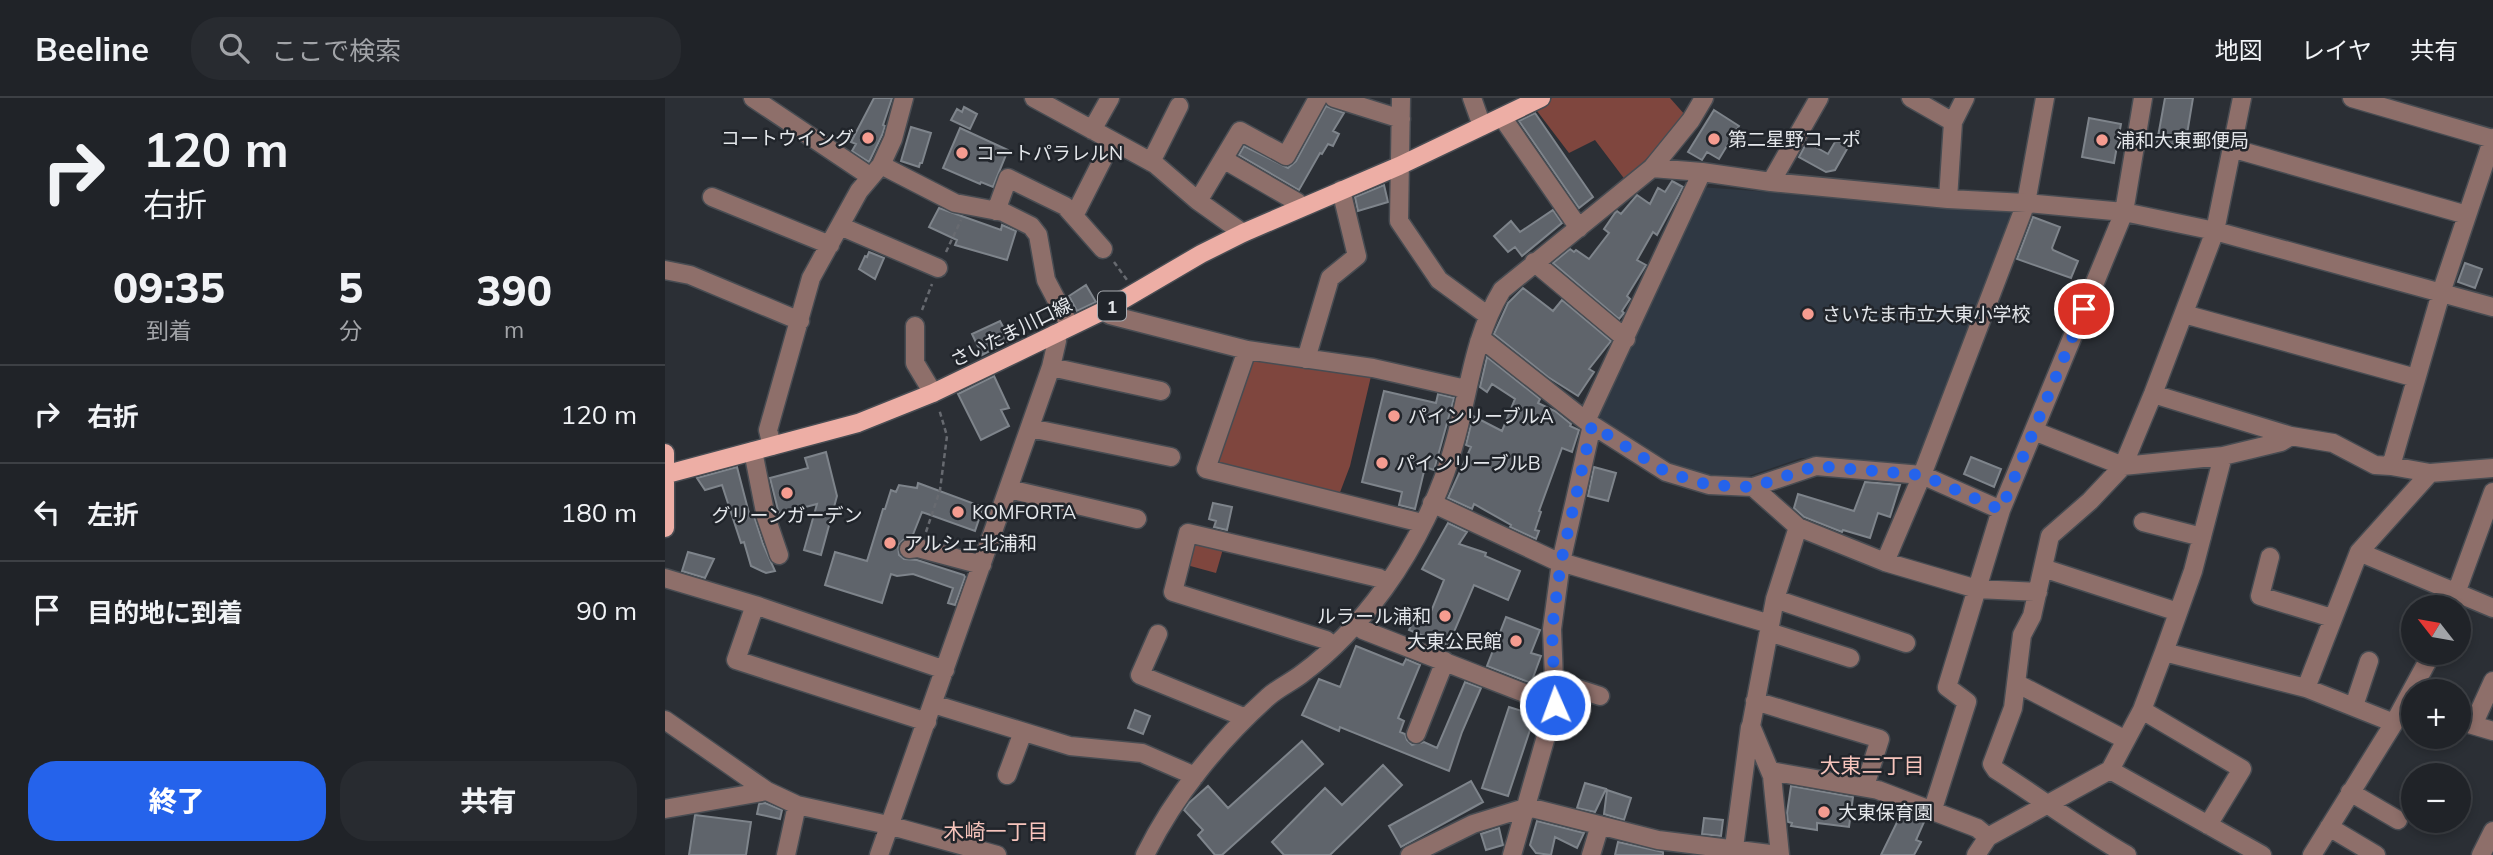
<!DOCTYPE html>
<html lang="ja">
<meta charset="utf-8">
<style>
:root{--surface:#202328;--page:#282b30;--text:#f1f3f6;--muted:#a2a4a8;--line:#3d4045;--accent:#2563eb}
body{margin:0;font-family:Mulish,"Noto Sans JP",sans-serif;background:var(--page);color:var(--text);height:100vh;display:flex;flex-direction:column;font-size:26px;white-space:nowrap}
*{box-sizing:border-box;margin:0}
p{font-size:23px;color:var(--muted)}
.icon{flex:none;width:38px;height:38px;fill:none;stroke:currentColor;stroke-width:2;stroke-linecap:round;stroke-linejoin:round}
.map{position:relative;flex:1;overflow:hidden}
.sheet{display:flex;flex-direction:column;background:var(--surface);width:665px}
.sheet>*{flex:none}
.banner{background:#202328;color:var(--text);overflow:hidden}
.needle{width:46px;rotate:301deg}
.fabs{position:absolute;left:1736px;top:497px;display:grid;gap:14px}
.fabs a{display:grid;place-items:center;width:70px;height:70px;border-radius:50%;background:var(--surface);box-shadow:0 4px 10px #0003,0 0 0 2px var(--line);font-size:35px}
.pin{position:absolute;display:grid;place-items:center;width:60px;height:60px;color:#fff;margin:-30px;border:4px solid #fff;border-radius:50%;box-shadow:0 2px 7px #0007}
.me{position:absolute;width:77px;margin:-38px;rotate:358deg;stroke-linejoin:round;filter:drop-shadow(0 0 5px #0008)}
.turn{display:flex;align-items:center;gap:24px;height:147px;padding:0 28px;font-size:32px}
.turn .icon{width:91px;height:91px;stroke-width:2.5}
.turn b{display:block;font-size:49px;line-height:60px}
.eta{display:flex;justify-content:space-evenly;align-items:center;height:119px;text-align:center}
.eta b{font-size:42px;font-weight:800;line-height:49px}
.cta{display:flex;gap:14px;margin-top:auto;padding:14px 28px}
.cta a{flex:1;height:80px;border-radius:28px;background:var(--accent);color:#fff;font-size:28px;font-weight:800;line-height:80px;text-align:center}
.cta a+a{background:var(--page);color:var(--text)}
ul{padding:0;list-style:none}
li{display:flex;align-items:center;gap:21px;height:98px;padding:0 28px;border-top:2px solid var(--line)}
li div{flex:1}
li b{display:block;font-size:26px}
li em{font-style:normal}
header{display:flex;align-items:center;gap:42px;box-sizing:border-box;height:98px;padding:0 35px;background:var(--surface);border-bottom:2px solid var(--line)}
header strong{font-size:33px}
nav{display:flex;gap:38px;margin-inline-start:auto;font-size:24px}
.search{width:490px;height:63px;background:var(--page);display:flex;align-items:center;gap:18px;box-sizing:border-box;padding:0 24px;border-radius:28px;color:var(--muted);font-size:26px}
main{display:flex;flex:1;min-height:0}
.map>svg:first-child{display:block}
.built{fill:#2f3843}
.green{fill:#7f463e}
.building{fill:#5f646b;stroke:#7e848b;stroke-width:2}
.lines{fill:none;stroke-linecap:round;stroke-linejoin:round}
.minor-casing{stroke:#484c52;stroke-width:21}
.major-casing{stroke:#484c52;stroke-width:21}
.path{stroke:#676a70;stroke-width:2.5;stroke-dasharray:5 3.5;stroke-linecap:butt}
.minor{stroke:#8e6f6a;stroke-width:18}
.major{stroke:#edaea5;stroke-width:18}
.route{stroke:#2563eb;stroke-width:12;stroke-dasharray:0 21.6}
.poi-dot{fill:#f59c90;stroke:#21252b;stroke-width:2.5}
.labels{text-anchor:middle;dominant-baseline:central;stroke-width:5;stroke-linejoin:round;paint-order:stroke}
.shield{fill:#21252b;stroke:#a9acb1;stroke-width:2}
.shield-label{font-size:18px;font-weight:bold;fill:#e3e6ea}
.poi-label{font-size:19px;fill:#e3e6ea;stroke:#21252b;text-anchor:start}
.street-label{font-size:19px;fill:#e3e6ea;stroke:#21252b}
.neighbourhood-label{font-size:21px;fill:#f7c4bc;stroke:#21252b}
</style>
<header>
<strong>Beeline</strong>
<div class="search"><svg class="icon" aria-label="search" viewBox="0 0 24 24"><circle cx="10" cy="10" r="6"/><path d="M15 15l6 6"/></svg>ここで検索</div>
<nav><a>地図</a><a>レイヤ</a><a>共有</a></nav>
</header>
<main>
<section class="sheet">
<div class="banner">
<div class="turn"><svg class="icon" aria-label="right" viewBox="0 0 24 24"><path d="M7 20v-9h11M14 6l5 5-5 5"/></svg><div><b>120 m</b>右折</div></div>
</div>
<div class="eta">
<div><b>09:35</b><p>到着</p></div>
<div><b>5</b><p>分</p></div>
<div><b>390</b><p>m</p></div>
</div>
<ul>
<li><svg class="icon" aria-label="right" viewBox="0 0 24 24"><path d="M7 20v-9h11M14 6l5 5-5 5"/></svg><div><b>右折</b></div><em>120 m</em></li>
<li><svg class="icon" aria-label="left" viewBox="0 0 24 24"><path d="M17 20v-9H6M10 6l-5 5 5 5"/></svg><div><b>左折</b></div><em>180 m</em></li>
<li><svg class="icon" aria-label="arrive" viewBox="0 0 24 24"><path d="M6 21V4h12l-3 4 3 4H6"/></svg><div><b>目的地に到着</b></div><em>90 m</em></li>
</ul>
<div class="cta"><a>終了</a><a>共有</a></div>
</section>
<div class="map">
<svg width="1828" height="757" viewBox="0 0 1828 757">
<rect width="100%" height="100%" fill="#2b2f35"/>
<path class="built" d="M1035,89L1349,112L1251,368L1136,360L1072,382L1042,379L1015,372L983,357L929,321Z"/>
<path class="green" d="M887,0H1005L1021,18L961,83L930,42L904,55L869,9Z
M589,261L707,274L685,368L674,397L549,365Z
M525,443L558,451L551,475L518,466Z"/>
<path class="building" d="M209,0H227L218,27L220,28L217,37L204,64L187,53L191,46L186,44Z
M1500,0H1528L1520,48L1492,44Z
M661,8L679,15L668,33L674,36L668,48L663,46L657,56L655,55L634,92L574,57L579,48L623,70L631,63Z
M299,9L312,16L305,31L286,22L292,11L297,14Z
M1049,12L1074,28L1054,61L1042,54L1037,62L1023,54Z
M870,15L928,99L914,110L854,23Z
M1424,20L1456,26L1449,65L1417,59Z
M246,29L266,35L257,65H255L254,69L236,63Z
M295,30L343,52L328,89L316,84L315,86L278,70Z
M1142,44L1163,56L1170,44H1186L1170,72L1161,74L1134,59Z
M1007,83L1018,89L992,137L988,134L972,162L981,167L962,198L965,201L957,213L959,215L954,221L888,165L905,151L909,154L911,152L924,161L944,135L939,131L950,115L952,113L956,116L972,97L985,106L993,90L1000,94Z
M719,87L723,104L693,113L690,99Z
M274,110L336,132L337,127L351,133L342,162L290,147L292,142L264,129Z
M888,112L897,125L857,158L850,149L843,154L829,138L846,123L855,134Z
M1368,119L1395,129L1387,150L1388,152L1413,163L1406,180L1352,161Z
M204,154L219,160L210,181L194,171L200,158L202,159Z
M1800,165L1817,171L1810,190L1793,184Z
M421,187L431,204L412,213L404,198Z
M858,190L888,213L897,202L946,243L924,271L929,274L913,298L883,279L829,236L843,205Z
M335,223L345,242L317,257L307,236Z
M822,259L875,301L873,305L890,313L906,326L905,328L914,332L907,354L897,350L874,413L876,414L870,432L874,433L871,441L845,429L846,427L809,406L807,411L783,400L806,349L801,347L808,318L837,333L850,301L827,286L822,294L815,289Z
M329,278L344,310L336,312L344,328L316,342L293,296Z
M719,293L771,305L773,296L789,300L769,372L760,369L750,411L734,407L737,394L697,384Z
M161,354L172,398L156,457L139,452L152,406L114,416L105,380L143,370L140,360Z
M1306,359L1336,371L1329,389L1299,376Z
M72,369L85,419L89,418L98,446L110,473L101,475L86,468L79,444L76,445L57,387L40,392L32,380Z
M929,369L951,375L943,403L923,398Z
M1200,384L1235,387L1225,419L1213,415L1205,440L1178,432L1177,434L1139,419L1129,410L1133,396L1189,413Z
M253,385L318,409L310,433L257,414L247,439L238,442L233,447L234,457L239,461L252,462L299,477L300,479L290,507L283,505L288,490L248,476L232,478L226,476L217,505L160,487L170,454L202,463L218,411H220L226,392L231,394L234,387L252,390Z
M548,405L567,409L562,432L549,429L551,423L544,421Z
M783,425L802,434L794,446L821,455L820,458L855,473L843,502L809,487L783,548L744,532L751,516L763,521L779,482L757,471Z
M23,454L49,461L40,480L17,473Z
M841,519L875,532L866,555L876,558L866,585L822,568Z
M691,548L738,567L741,561L755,567L733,620L739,623L735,634L740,636L742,642L747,647L759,644L772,650L800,584L816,590L797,634L784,673L675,629L674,633L637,617L654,581L675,589Z
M844,609L870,617L843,698L817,690Z
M470,612L485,618L478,636L463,630Z
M637,643L658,666L557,757H550L533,737L538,732L519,712L524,705L543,688L563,710Z
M718,667L737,687L665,757H619L607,744L660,690L677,707Z
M806,683L818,704L736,749L724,728Z
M920,685L941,691L930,714L912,710Z
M1126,688L1188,699L1184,729L1152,725V732L1126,728L1127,725L1123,724L1122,715Z
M942,692L966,700L959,722L939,716Z
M100,705L117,712L115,721L92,716L94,706Z
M1237,714L1259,724L1251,742L1256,744L1249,757H1216Z
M30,717L86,724L81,757H24Z
M1039,720L1058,722L1056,738L1037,736Z
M872,723L919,735L912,750L890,739L886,757L871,755L865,747Z
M834,730L838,747L821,752L816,736Z
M953,744L998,754V757H950Z"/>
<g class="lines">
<defs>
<path id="minor" d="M88,0L206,79
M369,0L490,66L533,103L578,135
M669,0L736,21
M736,0L734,123L774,182L822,217
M807,0L817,28
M1246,0L1288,24
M1687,0L1828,41
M837,19L914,130
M427,32L445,0
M1566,50L1802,117
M558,61L632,104L635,109
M486,64L514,8
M216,67L290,105L338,114L366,128L373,137L381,182L405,228
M987,70L1037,74L1106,84L1283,101L1361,105L1459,114L1550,133L1828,209
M1106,84L1154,0
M47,99L165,147
M1283,101L1288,24L1300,0
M533,103L575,33L621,58L653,0
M331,113L343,80L400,108L438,151
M409,118L447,43
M175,128L273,170
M869,164L961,241
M0,172L25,177L135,223
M442,211L445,217L582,252L708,270L801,291
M1519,216L1751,280
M250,228V265L268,295
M814,244L822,245L921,323L1001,374L1044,387L1088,389L1151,368L1257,377L1336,412
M582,252L541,371L757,425
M641,261L665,180L692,158L676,92
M386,269L496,293
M1488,296L1626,338L1668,345L1710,367L1726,368
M921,323L1037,74
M365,330L506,359
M1369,333L1458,368L1558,358L1616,344L1626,338
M107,348L103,332L146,180L194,93L216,67L228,41L239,0
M88,353L101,419L114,457
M1765,375L1726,368L1776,195L1828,40
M1088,389L1133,429L1220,464L1312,491L1373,494
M344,391L472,421
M767,405L889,462L1105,526
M1478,424L1537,439
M244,451L253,450L317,467
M1694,454L1828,510
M1605,459L1595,498L1667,520
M1220,464L1257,377L1361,105L1380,0
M1378,470L1513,514
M0,480L90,507L280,572
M1110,501L1241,545
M90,507L71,562L262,624
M1786,509L1828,394
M691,526L698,532L890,607
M1104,534L1185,560
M493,536L475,577L581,620
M668,548L661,542L508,494L523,435L714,480L723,485
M1499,554L1641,590L1729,625
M889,583L935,598
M1353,586L1461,642
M1641,590L1694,454L1765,375L1828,370
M1090,603L1215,641L1200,688
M268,606L405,648L477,655L530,678
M1689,608L1704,563
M1477,612L1577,671L1543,727
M0,622L102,693L0,711
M1794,623L1828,633
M1808,627L1828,583
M751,636L780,563
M1445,672L1597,757
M1105,673L1213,692L1312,730L1323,739L1311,757
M342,677L358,634
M102,693L132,707L223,727L332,757
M1685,694L1733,722
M1267,714L1302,604L1282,589L1336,412L1459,114L1478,0
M1664,729L1711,757
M1323,739L1445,672L1477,612L1499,554L1528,473L1558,358
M121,757L132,707
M214,757L386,269L392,243L390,236
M480,757C509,698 554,643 603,599C614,589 627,584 638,575C669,552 697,521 719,491C750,448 777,394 790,343C805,290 808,240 837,192L987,70L1026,22L1039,0
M745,757L808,726L863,709L993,742L1113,757
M847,757L890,607L887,531L896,464L927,327
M926,757L935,727
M1068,757L1085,629
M1115,757L1107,678L1086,628L1110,501L1133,429
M1462,757C1416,731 1375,700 1331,672L1327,666L1348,610L1357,537L1367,518L1385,438L1425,403L1458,368L1488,296L1550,133L1577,0
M1647,757L1729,625L1767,555
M1816,757L1828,733"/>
<path id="major" d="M0,355V430
M2,376L193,325L268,295L442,211L536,156L578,135L734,68L876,0"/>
</defs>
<use href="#minor" class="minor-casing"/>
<use href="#major" class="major-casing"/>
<path class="path" d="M281,154L296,122
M449,164L462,182
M257,212L267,186
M261,434L275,392L282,338L274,311"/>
<use href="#minor" class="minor"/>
<use href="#major" class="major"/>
</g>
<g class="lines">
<path class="route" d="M890,607L887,531L896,464L927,327L1001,374L1044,387L1088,389L1151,368L1257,377L1336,412L1419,211"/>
</g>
<g class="poi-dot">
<circle cx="203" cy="40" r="7"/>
<circle cx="1049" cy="41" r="7"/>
<circle cx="1437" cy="42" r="7"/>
<circle cx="297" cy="55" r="7"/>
<circle cx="1143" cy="216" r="7"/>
<circle cx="729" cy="318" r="7"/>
<circle cx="717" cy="365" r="7"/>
<circle cx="122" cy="395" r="7"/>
<circle cx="293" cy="414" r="7"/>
<circle cx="225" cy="445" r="7"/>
<circle cx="780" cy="518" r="7"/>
<circle cx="851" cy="543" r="7"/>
<circle cx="1159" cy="714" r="7"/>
</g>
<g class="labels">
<rect class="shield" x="433" y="193.5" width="28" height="29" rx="5"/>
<g class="shield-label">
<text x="447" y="208">1</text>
</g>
<g class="poi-label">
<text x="189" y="40" text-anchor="end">コートウイング</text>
<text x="1063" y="41">第二星野コーポ</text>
<text x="1451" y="42">浦和大東郵便局</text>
<text x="311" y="55">コートパラレルN</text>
<text x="1157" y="216">さいたま市立大東小学校</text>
<text x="743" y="318">パインリーブルA</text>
<text x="731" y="365">パインリーブルB</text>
<text x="307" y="414">KOMFORTA</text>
<text x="122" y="417" text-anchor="middle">グリーンガーデン</text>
<text x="239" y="445">アルシェ北浦和</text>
<text x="766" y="518" text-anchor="end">ルラール浦和</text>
<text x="837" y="543" text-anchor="end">大東公民館</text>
<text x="1173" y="714">大東保育園</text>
</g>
<g class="street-label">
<text transform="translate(346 234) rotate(-26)">さいたま川口線</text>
</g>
<g class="neighbourhood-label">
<text x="1207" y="667">大東二丁目</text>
<text x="331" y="733">木崎一丁目</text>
</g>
</g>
</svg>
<div class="fabs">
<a><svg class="needle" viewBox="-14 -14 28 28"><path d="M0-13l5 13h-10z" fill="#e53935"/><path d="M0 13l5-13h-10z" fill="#a2a4a8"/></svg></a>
<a>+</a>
<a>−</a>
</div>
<div class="pin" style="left:1419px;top:211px;background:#d93025"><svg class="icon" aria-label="arrive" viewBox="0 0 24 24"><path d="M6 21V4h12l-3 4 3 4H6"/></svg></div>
<svg class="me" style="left:890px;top:607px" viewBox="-20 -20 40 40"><circle r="17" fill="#2563eb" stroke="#fff" stroke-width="3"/><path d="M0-11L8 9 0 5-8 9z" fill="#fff"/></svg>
</div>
</main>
